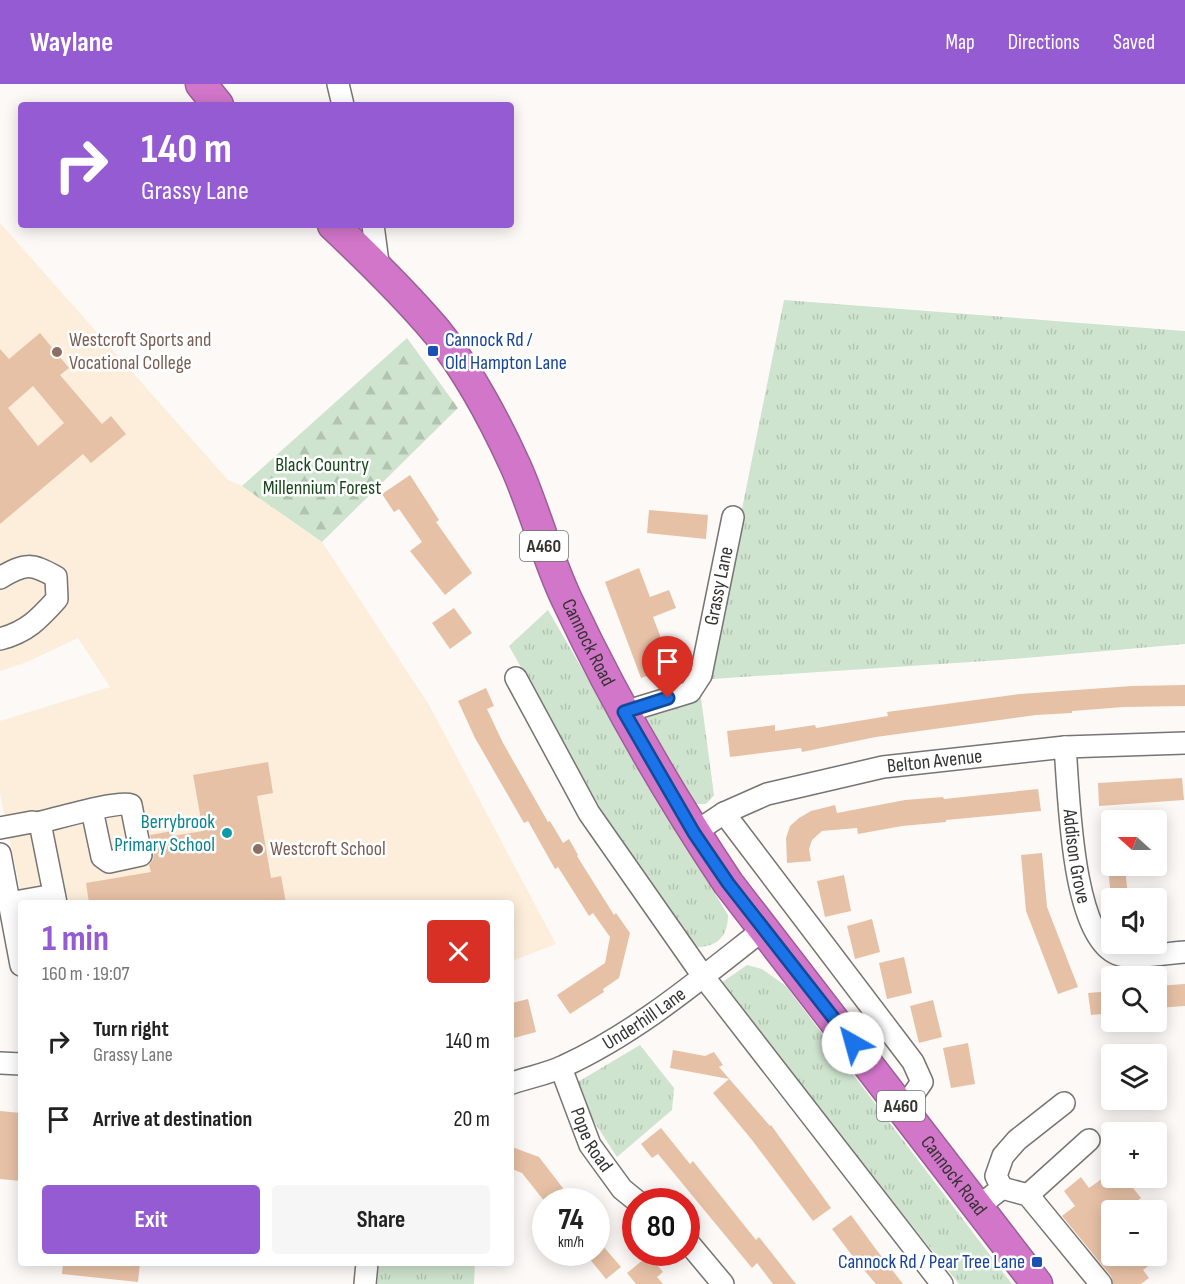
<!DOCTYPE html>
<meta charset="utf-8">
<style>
:root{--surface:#fff;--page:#f6f6f6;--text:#222;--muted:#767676;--accent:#945bd3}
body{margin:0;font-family:"Sofia Sans Condensed",sans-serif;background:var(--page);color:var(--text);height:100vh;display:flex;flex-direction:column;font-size:22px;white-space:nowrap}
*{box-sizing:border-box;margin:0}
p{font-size:20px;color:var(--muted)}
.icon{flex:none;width:33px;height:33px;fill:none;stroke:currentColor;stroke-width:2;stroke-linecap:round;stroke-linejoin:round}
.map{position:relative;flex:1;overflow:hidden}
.side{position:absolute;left:18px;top:816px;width:496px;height:366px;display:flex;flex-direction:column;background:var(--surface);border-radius:6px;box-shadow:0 3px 15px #0003}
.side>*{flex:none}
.banner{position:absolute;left:18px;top:18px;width:496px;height:126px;border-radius:6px;box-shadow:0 3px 15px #0003;background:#945bd3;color:#fff;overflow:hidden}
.needle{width:39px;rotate:291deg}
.controls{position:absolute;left:1101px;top:726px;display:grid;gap:12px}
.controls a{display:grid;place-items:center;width:66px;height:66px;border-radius:6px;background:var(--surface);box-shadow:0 3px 15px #0003;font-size:30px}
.speed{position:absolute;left:532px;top:1104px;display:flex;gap:12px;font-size:30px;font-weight:700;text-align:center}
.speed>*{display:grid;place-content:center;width:78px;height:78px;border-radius:50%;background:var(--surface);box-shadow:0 3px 15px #0003;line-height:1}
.speed small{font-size:15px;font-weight:400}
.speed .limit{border:9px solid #d22;background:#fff;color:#111}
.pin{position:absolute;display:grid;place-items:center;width:51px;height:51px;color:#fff;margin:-62px -26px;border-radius:50% 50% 50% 0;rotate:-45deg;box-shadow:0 0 6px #0007}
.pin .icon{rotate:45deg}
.me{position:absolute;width:66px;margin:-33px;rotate:322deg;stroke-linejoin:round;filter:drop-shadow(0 0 4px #0008)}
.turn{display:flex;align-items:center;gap:21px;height:126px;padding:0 24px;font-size:27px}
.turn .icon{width:78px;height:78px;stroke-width:2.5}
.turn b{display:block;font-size:42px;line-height:51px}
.round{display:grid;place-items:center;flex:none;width:63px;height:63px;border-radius:6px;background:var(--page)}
.summary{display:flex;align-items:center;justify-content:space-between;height:102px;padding:0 24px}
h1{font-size:36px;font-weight:700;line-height:45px;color:var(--accent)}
.primary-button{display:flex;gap:12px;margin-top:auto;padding:12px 24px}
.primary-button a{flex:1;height:69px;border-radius:6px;background:var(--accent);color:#fff;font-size:24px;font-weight:700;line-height:69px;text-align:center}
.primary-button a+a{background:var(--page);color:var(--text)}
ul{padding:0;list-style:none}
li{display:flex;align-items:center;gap:18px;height:78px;padding:0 24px}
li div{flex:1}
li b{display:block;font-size:22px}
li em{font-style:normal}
header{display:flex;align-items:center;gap:36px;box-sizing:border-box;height:84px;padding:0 30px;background:var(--accent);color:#fff}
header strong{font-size:28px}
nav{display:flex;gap:33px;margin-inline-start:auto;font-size:21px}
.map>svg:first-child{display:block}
.education{fill:#fceeda}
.grass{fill:url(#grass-tufts)}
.forest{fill:url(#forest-firs)}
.building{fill:#e7c1a6;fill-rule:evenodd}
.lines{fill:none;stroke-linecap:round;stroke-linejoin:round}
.minor-casing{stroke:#777472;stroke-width:24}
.highway-casing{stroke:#9b5f95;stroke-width:33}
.minor{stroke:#fff;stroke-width:21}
.highway{stroke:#d276ca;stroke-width:30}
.route-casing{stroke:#114b97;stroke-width:15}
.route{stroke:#1a73e8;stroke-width:10}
.transit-dot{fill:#1a4fb4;stroke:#fff;stroke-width:2}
.education-dot{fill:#8d6e63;stroke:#fff;stroke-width:2}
.culture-dot{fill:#0f9aa8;stroke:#fff;stroke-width:2}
.labels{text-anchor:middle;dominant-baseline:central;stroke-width:5;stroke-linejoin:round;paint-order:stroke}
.shield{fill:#fff;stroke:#727170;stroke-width:1.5}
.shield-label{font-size:18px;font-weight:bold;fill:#353433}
.education-label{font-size:20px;fill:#785e54;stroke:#fff;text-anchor:start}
.transit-label{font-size:20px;fill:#164399;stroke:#fff;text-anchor:start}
.park-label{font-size:20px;fill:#17461c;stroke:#fff}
.street-label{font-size:20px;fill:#353433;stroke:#fff}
.culture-label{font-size:20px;fill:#0d838f;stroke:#fff;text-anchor:end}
</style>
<header>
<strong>Waylane</strong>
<nav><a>Map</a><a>Directions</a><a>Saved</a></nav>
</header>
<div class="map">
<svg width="1185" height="1200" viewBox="0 0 1185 1200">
<defs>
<pattern id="grass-tufts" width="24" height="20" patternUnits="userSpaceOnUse" patternTransform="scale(1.5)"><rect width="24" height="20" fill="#cee4ce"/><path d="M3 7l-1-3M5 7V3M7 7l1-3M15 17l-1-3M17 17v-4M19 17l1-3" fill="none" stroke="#b2c4b1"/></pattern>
<pattern id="forest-firs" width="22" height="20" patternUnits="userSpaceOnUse" patternTransform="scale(1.5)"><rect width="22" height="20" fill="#cee4ce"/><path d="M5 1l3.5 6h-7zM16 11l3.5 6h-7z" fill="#b2c4b1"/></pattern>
</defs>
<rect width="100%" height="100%" fill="#fcf9f7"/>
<path class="education" d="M0,139L228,396L242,402L322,458L429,621L556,860L512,877V819H23L0,710V637L110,603L78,554L27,578L0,587Z"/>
<path class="grass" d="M784,216L1185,247V560L1001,576L712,595L742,425Z
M548,526L666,729L728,831C728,855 715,864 692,863L618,756L509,562Z
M701,614L714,711L706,720H692L642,632Z
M747,881L762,885L786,902L1012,1200H959L726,909L721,899Z
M640,961L674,1004L672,1026L617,1073L578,1013L576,999Z
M379,1179H475L474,1200H377Z"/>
<path class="forest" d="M407,254L458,324L322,458L242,402Z"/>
<path class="building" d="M40,249L69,284L60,291L102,340L111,332L126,350L91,379L83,370L0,440V265L9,275ZM33,302L64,339L38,362L8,324Z
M410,391L439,436L436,438L472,489L445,511L410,467L422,458L399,425L394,428L382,410Z
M649,426L708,431L706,455L647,449Z
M639,484L650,513L669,506L676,524L653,533L672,583L641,594L605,498Z
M454,524L472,549L450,565L432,539Z
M1185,601V622L1124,623L1072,627V629L1036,631L876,653L802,668L801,664L730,673L727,647L775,641V647L815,641L816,644L888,632L887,628L1020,610L1132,602Z
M486,604L494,622L487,625L503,659L548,738L550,737L563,759L569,755L578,771L577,772L614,831L616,829L630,849L619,894L603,905L604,908L570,930L557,911L605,879L610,853L593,829L589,832L558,783L555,785L528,737L524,739L475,654L458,617Z
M268,678L273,709L257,712L271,794L281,792L286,819H89L86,799L151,788L149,781L153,776L154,769L150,751L172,747L173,752L203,747L193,691Z
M1182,694L1184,716L1099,722L1098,699Z
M1038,705L1041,727L946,736V738L902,742L858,750L857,744L822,747L812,756L809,765L811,777L787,779L786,754L790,742L799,734L811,727L835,721L837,729L905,716L943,713L944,715Z
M1042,769L1047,823L1078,903L1058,910L1026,827L1021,771Z
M1108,782H1125L1128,814H1111Z
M844,791L851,827L825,833L817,797Z
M872,835L880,868L855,875L847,842Z
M904,873L912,909L887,915L879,879Z
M1185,900V922L1156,924V902Z
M1112,907V929L1091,931L1088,909Z
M528,915L536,948L514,954L512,942V919Z
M933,916L942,953L919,959L910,922Z
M968,959L975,1000L951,1004L943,964Z
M673,966L705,972L714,968L723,981L719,983L770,1042L771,1041L831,1124L813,1137L752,1056L713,1009L729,995L670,984Z
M0,1027L21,1029V1097L0,1095Z
M661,1044L690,1080L693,1077L756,1156L759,1153L796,1200H773L757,1179L752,1184L658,1070L652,1074L641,1060Z
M512,1063L539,1073L569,1112L561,1118H545L522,1089L512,1085Z
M1081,1093L1089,1104L1103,1094H1125L1141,1114L1126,1126H1112V1172H1162L1143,1186L1149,1194L1141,1200H1113L1111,1192L1062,1132L1075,1122L1064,1107Z
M851,1131L875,1164L903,1200H876L857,1178L832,1145Z
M597,1155L621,1183L606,1195L584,1168H597Z
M649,1171L663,1188L657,1193L663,1200H636L627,1189Z
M63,1179H140L138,1198L62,1190Z"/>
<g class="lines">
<defs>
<g id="minor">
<path d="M338,0L343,21"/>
<path d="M373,141L379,186"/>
<path d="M0,494C25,479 31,479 56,493L57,515C39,535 27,548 0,555"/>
<path d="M516,594L589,729L703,892L942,1200"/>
<path id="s1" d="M624,628L690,608L701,591L733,433"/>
<path id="s2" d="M1065,663C1069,709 1071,851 1117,870C1132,876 1168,869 1185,868"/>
<path d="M724,729L913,978L922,998L903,1025"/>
<path d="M37,739C55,735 118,716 131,721L141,771L109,778L102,773L92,726"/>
<path d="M0,744L32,738L37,739L41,744L56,819"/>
<path id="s3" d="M694,749L724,729L767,710L883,683L1065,663L1185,659"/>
<path d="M0,770L21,881"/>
<path d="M9,819L54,811"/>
<path d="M0,979L21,980"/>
<path id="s4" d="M561,984L590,1061L622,1105L638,1118"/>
<path id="s5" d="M512,999C529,993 548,990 564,982C638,948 701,894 764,845"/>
<path d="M1002,1104L996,1092L1003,1072L1017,1056L1064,1019"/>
<path d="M1028,1111L1089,1056"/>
<path d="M978,1123L1002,1104L1028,1111L1101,1200"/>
<path d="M687,1157L723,1200"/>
<path d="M365,1200L367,1179"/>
</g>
<g id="highway">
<path d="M201,0L218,21"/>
<path id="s6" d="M333,141C369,175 405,210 437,248C469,288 494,335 515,381C535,425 546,472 567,516C613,614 668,709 728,799L1037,1200"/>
</g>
</defs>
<use href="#minor" class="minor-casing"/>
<use href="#highway" class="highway-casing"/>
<use href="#minor" class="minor"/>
<use href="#highway" class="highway"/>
</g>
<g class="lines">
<defs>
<path id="route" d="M668,614L624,628L694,749L728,799L853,959"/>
</defs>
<use href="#route" class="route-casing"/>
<use href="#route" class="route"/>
</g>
<g class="transit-dot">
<rect x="427" y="261" width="12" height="12" rx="3"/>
<rect x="1031" y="1172" width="12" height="12" rx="3"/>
</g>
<g class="education-dot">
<circle cx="57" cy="268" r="6"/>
<circle cx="258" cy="765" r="6"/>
</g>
<circle class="culture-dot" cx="227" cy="749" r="6"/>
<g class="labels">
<g class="shield">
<rect x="520" y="447" width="48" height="30" rx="4.5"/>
<rect x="877" y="1007" width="48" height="30" rx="4.5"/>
</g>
<g class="shield-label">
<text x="544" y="462">A460</text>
<text x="901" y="1022">A460</text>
</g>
<g class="education-label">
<text x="69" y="256">Westcroft Sports and<tspan x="69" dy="23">Vocational College</tspan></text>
<text x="270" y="765">Westcroft School</text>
</g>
<g class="transit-label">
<text x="445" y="256">Cannock Rd /<tspan x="445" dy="23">Old Hampton Lane</tspan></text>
<text x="1025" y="1178" text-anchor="end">Cannock Rd / Pear Tree Lane</text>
</g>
<g class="park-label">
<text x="322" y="381">Black Country<tspan x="322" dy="23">Millennium Forest</tspan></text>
</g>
<g class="street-label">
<text stroke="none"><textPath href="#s1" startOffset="180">Grassy Lane</textPath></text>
<text stroke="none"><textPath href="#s6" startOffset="496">Cannock Road</textPath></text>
<text stroke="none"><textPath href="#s3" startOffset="254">Belton Avenue</textPath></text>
<text stroke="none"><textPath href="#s2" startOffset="110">Addison Grove</textPath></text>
<text stroke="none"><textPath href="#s5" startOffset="148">Underhill Lane</textPath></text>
<text stroke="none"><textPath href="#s4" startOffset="78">Pope Road</textPath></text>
<text stroke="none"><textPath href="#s6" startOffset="1144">Cannock Road</textPath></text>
</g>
<g class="culture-label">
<text x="215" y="738">Berrybrook<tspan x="215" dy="23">Primary School</tspan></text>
</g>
</g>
</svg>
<div class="controls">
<a><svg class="needle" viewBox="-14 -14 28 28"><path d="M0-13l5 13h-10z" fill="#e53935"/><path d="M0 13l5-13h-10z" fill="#767676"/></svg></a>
<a><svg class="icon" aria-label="sound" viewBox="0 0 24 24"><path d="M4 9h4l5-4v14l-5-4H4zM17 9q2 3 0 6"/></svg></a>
<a><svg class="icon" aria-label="search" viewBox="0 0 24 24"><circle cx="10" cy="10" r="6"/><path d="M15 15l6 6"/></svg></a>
<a><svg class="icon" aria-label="layers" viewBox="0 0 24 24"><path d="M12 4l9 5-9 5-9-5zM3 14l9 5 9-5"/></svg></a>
<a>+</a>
<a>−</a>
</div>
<div class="speed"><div>74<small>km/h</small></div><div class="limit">80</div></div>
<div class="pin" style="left:668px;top:614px;background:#d93025"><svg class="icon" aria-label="arrive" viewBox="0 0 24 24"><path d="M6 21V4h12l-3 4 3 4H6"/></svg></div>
<svg class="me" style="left:853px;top:959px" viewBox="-20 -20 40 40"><circle r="19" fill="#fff"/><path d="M0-13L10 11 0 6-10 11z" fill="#1a73e8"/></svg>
<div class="banner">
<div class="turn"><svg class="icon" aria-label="right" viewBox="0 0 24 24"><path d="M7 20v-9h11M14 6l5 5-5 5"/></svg><div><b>140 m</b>Grassy Lane</div></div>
</div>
<section class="side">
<div class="summary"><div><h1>1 min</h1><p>160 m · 19:07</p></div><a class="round" style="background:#d93025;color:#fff"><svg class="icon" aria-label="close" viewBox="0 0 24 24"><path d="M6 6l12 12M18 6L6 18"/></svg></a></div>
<ul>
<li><svg class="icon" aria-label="right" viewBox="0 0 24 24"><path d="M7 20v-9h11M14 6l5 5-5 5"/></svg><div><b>Turn right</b><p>Grassy Lane</p></div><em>140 m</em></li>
<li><svg class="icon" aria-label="arrive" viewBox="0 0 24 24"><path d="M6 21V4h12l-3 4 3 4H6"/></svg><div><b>Arrive at destination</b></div><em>20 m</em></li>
</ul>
<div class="primary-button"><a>Exit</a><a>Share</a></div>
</section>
</div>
